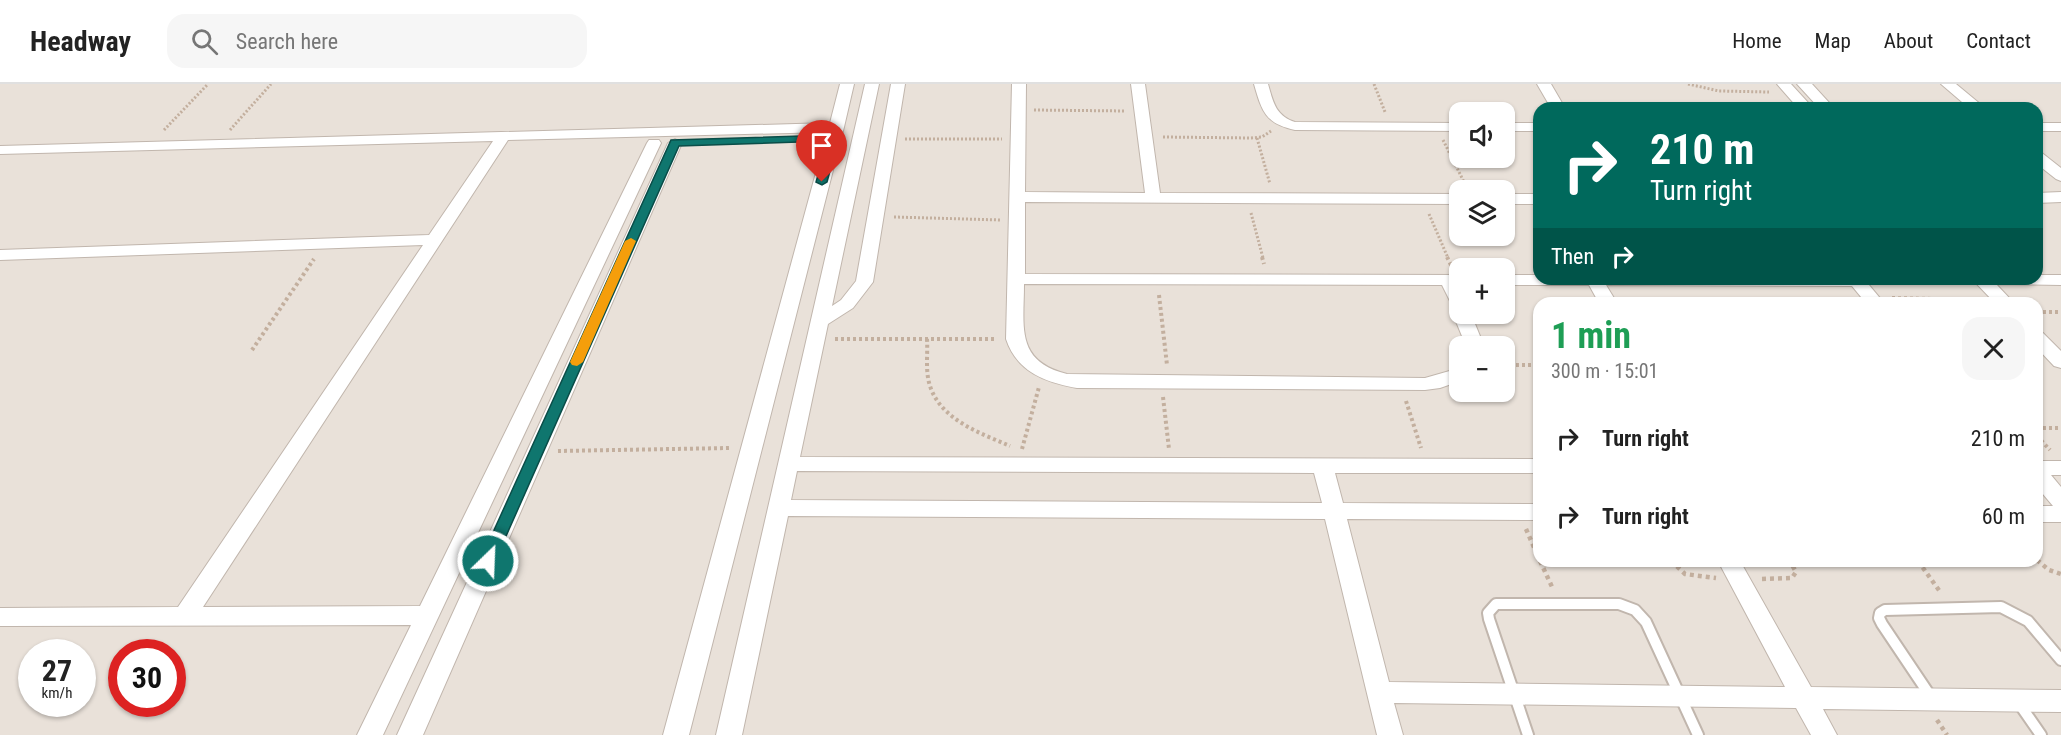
<!DOCTYPE html>
<meta charset="utf-8">
<style>
:root{--surface:#fff;--page:#f6f6f6;--text:#222;--muted:#767676;--line:#e0e0e0}
body{margin:0;font-family:"Roboto Condensed",sans-serif;background:var(--page);color:var(--text);height:100vh;display:flex;flex-direction:column;font-size:22px;white-space:nowrap}
*{box-sizing:border-box;margin:0}
p{font-size:20px;color:var(--muted)}
.icon{flex:none;width:33px;height:33px;fill:none;stroke:currentColor;stroke-width:2;stroke-linecap:round;stroke-linejoin:round}
.map{position:relative;flex:1;overflow:hidden}
.details{position:absolute;left:1533px;top:213px;width:510px;height:270px;display:flex;flex-direction:column;background:var(--surface);border-radius:18px;box-shadow:0 2px 4px #0004}
.details>*{flex:none}
.hud{position:absolute;left:1533px;top:18px;width:510px;height:183px;border-radius:18px;box-shadow:0 2px 4px #0004;background:#00695c;color:#fff;overflow:hidden}
.fabs{position:absolute;left:1449px;top:18px;display:grid;gap:12px}
.fabs a{display:grid;place-items:center;width:66px;height:66px;border-radius:12px;background:var(--surface);box-shadow:0 2px 4px #0004;font-size:30px}
.speed{position:absolute;left:18px;top:555px;display:flex;gap:12px;font-size:30px;font-weight:700;text-align:center}
.speed>*{display:grid;place-content:center;width:78px;height:78px;border-radius:50%;background:var(--surface);box-shadow:0 2px 4px #0004;line-height:1}
.speed small{font-size:15px;font-weight:400}
.speed .limit{border:9px solid #d22;background:#fff;color:#111}
.pin{position:absolute;display:grid;place-items:center;width:51px;height:51px;color:#fff;margin:-62px -26px;border-radius:50% 50% 50% 0;rotate:-45deg;box-shadow:0 0 6px #0007}
.pin .icon{rotate:45deg}
.me{position:absolute;width:66px;margin:-33px;rotate:24deg;stroke-linejoin:round;filter:drop-shadow(0 0 4px #0008)}
.turn{display:flex;align-items:center;gap:21px;height:126px;padding:0 18px;font-size:27px}
.turn .icon{width:78px;height:78px;stroke-width:2.5}
.turn b{display:block;font-size:42px;line-height:51px}
.then{display:flex;align-items:center;height:57px;padding:0 18px;background:#0003;gap:12px;font-size:22px}
.round{display:grid;place-items:center;flex:none;width:63px;height:63px;border-radius:18px;background:var(--page)}
.overview{display:flex;align-items:center;justify-content:space-between;height:102px;padding:0 18px}
h1{font-size:36px;font-weight:700;line-height:45px;color:#1e9e55}
ul{padding:0;list-style:none}
li{display:flex;align-items:center;gap:18px;height:78px;padding:0 18px}
li div{flex:1}
li b{display:block;font-size:22px}
li em{font-style:normal}
header{display:flex;align-items:center;gap:36px;box-sizing:border-box;height:84px;padding:0 30px;background:var(--surface);border-bottom:2px solid var(--line)}
header strong{font-size:28px}
nav{display:flex;gap:33px;margin-inline-start:auto;font-size:21px}
.search{width:420px;height:54px;background:var(--page);display:flex;align-items:center;gap:15px;box-sizing:border-box;padding:0 21px;border-radius:18px;color:var(--muted);font-size:22px}
.map>svg:first-child{display:block}
.residential{fill:#e9e1d9;fill-rule:evenodd}
.lines{fill:none;stroke-linecap:round;stroke-linejoin:round}
.lane-casing{stroke:#c1b6ad;stroke-width:14}
.street-casing{stroke:#c1b6ad;stroke-width:2}
.path-far2{stroke:#c3af9e;stroke-width:3;stroke-dasharray:2 2;stroke-linecap:butt}
.path-far1{stroke:#c3af9e;stroke-width:4;stroke-dasharray:3 3;stroke-linecap:butt}
.path{stroke:#c3af9e;stroke-width:4.5;stroke-dasharray:4 4;stroke-linecap:butt}
.lane{stroke:#fff;stroke-width:10}
.street{fill:#fff;fill-rule:evenodd}
.route{fill:#0f766e;stroke:#0a4d48;stroke-width:1.5}
.slow{fill:#f59e0b}
</style>
<header>
<strong>Headway</strong>
<div class="search"><svg class="icon" aria-label="search" viewBox="0 0 24 24"><circle cx="10" cy="10" r="6"/><path d="M15 15l6 6"/></svg>Search here</div>
<nav><a>Home</a><a>Map</a><a>About</a><a>Contact</a></nav>
</header>
<div class="map">
<svg width="2061" height="651" viewBox="0 0 2061 651">
<rect width="100%" height="100%" fill="#f5f0eb"/>
<path class="residential" d="M0,0H2061V651H0ZM1539,24H2037V195H1539ZM1460,28H1504V74H1460ZM1460,106H1504V152H1460ZM1460,184H1504V230H1460ZM1539,219H2037V477H1539ZM1460,262H1504V308H1460ZM32,568H82V620H32ZM122,568H172V620H122Z"/>
<g class="lines">
<defs>
<path id="lane" d="M1931,613L1882,540L1879,534L1880,529L1885,526L2001,523L2028,537L2061,576
M2018,618L2041,651
M1528,651L1489,535L1488,529L1496,520H1619L1635,526L1646,538L1698,651"/>
<path id="street" d="M840,0H854L844,43L689,651H663L827,48L508,56L203,523L420,522L647,59L649,56H659L661,59L383,651H357L411,541L0,542V524L178,523L423,161L0,176V166L429,151L493,57L0,70V62L830,39Z
M865,0H879L832,222L841,216L856,197L891,0H905L873,198L853,224L828,240L800,373L1539,375V389H1335L1343,419L1539,420V436L1347,435L1389,598L1785,603L1718,477H1740L1811,603L2061,606V628L1823,625L1837,651H1811L1796,624L1394,619L1403,651H1377L1325,435L788,432L742,651H716ZM797,387L1314,389L1322,419L791,416Z
M1012,0H1026L1025,108L1145,109L1131,0H1145L1160,109L1460,110V120L1025,118V190L1460,191V230H1471L1484,262H1466L1453,230L1455,227L1442,201L1024,200C1024,243 1015,277 1067,290L1425,294L1460,284V297L1440,304L1425,306L1077,304C1045,298 1017,288 1006,255Z
M1254,0H1268C1273,18 1276,32 1295,38L1460,39V47L1295,46C1265,39 1262,28 1254,0Z
M1537,0H1551L1565,24H1551Z
M1777,0H1791L1813,24H1798Z
M1797,0H1812L1834,24H1819Z
M1941,0H1956L1985,24H1969Z
M1504,39H1539V47H1504Z
M2037,39H2061V47H2037Z
M675,55L682,59L423,651H397L668,59Z
M2037,68L2042,69L2061,84V97L2056,95L2037,80Z
M2061,108V118L2037,119V109Z
M1504,110H1539V120H1504Z
M1504,191H1539V195H1864L1884,219H1866L1852,202L1606,201L1617,219H1599L1589,201H1504Z
M2037,191H2061V201L1996,200L2014,219H1995L1972,195H2037Z
M2037,247L2043,249L2061,267V284L2054,282L2037,264Z
M2037,377H2061V391H2051L2061,403V438H2037V422H2053L2037,403Z"/>
</defs>
<use href="#lane" class="lane-casing"/>
<use href="#street" class="street-casing"/>
<path class="path-far2" d="M1374,0L1385,28
M1688,0L1719,7L1769,8
M1034,26L1126,27
M164,46L208,0
M230,46L271,0
M1163,53L1251,54L1262,53L1271,47
M1257,54L1270,100
M905,55H1002
M1443,56L1465,100
M1251,129L1263,174
M1429,130L1448,174
M894,133L1001,136"/>
<path class="path-far1" d="M1262,173L1264,180
M1447,173L1451,181
M1159,211L1167,281
M1892,214L1978,216
M2037,228H2061
M835,255H996
M927,255C928,270 925,287 930,302C941,336 980,349 1010,362
M252,266L314,175
M1504,281H1539
M1163,313L1169,365
M1406,317L1421,364
M2037,344H2061
M2037,352L2050,366
M1022,365L1039,303
M558,367L730,364"/>
<path class="path" d="M1526,445L1539,475
M2037,476L2049,486L2061,490
M1540,477L1553,505
M1671,477L1685,490L1716,494
M1918,477L1941,509
M1762,495L1792,494L1796,488L1790,477
M1937,636L1947,651"/>
<use href="#lane" class="lane"/>
<use href="#street" class="street"/>
</g>
<path class="route" d="M834,51L839,54L827,98L822,101L816,98L828,57L679,62L495,477L493,481H482L480,477L671,56Z"/>
<path class="slow" d="M631,154L636,157L583,278L577,282L572,281L570,278L625,157Z"/>
</svg>
<div class="fabs">
<a><svg class="icon" aria-label="sound" viewBox="0 0 24 24"><path d="M4 9h4l5-4v14l-5-4H4zM17 9q2 3 0 6"/></svg></a>
<a><svg class="icon" aria-label="layers" viewBox="0 0 24 24"><path d="M12 4l9 5-9 5-9-5zM3 14l9 5 9-5"/></svg></a>
<a>+</a>
<a>−</a>
</div>
<div class="speed"><div>27<small>km/h</small></div><div class="limit">30</div></div>
<div class="pin" style="left:822px;top:98px;background:#d93025"><svg class="icon" aria-label="arrive" viewBox="0 0 24 24"><path d="M6 21V4h12l-3 4 3 4H6"/></svg></div>
<svg class="me" style="left:488px;top:477px" viewBox="-20 -20 40 40"><circle r="17" fill="#0f766e" stroke="#fff" stroke-width="3"/><path d="M0-11L8 9 0 5-8 9z" fill="#fff"/></svg>
<div class="hud">
<div class="turn"><svg class="icon" aria-label="right" viewBox="0 0 24 24"><path d="M7 20v-9h11M14 6l5 5-5 5"/></svg><div><b>210 m</b>Turn right</div></div>
<div class="then">Then<svg class="icon" aria-label="right" viewBox="0 0 24 24"><path d="M7 20v-9h11M14 6l5 5-5 5"/></svg></div>
</div>
<section class="details">
<div class="overview"><div><h1>1 min</h1><p>300 m · 15:01</p></div><a class="round"><svg class="icon" aria-label="close" viewBox="0 0 24 24"><path d="M6 6l12 12M18 6L6 18"/></svg></a></div>
<ul>
<li><svg class="icon" aria-label="right" viewBox="0 0 24 24"><path d="M7 20v-9h11M14 6l5 5-5 5"/></svg><div><b>Turn right</b></div><em>210 m</em></li>
<li><svg class="icon" aria-label="right" viewBox="0 0 24 24"><path d="M7 20v-9h11M14 6l5 5-5 5"/></svg><div><b>Turn right</b></div><em>60 m</em></li>
</ul>
</section>
</div>
